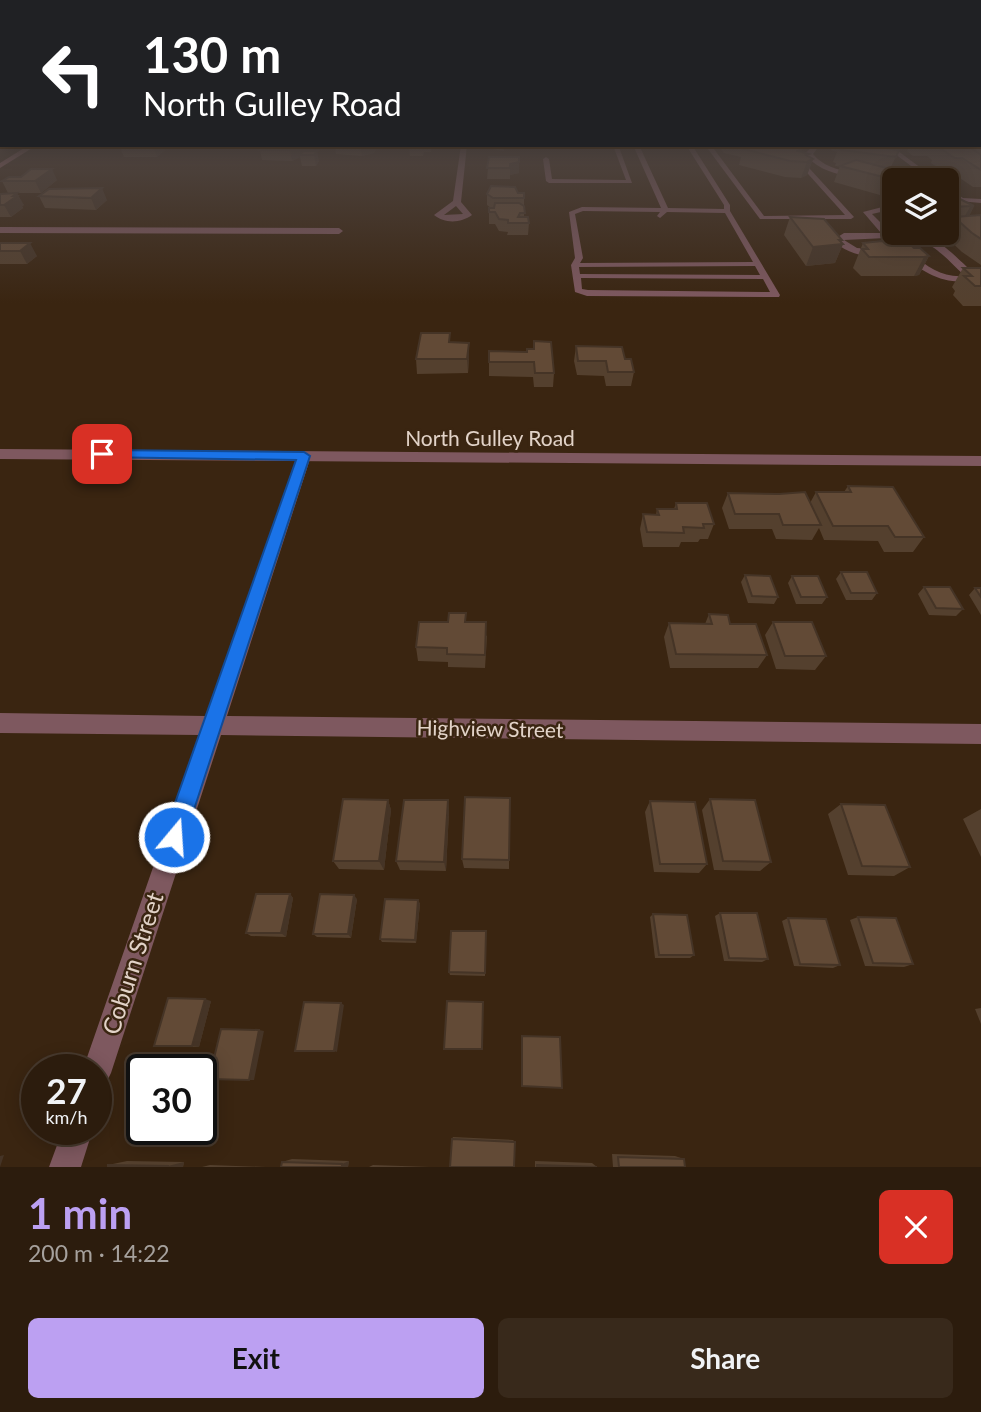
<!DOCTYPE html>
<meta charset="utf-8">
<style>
:root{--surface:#2c1c0d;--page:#38291b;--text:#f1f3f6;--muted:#a6a19d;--line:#483a2e;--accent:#bca0f2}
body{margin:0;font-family:Lato,sans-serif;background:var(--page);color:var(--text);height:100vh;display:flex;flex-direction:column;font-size:26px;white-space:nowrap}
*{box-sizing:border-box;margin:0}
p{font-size:23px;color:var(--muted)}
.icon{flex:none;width:38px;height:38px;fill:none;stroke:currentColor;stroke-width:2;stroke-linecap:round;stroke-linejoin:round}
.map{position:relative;height:1167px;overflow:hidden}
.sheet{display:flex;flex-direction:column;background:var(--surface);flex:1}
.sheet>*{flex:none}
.top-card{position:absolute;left:0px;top:0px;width:982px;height:147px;box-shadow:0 4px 18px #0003,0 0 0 2px var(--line);background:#202124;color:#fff;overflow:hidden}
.controls{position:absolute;left:882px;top:168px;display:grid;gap:14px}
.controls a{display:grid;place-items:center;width:77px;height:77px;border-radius:10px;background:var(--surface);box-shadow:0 4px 18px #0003,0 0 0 2px var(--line);font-size:35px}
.speed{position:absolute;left:21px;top:1054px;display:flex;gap:14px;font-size:35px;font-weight:700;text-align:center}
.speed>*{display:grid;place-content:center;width:91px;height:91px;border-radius:50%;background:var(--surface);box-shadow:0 4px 18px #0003,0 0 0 2px var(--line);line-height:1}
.speed small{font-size:18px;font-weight:400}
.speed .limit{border:4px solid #111;border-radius:10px;background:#fff;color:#111}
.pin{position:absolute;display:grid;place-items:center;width:60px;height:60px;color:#fff;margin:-30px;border-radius:14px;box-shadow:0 4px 10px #0006}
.me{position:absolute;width:77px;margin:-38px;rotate:18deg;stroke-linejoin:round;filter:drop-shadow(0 0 5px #0008)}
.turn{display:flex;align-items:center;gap:24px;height:147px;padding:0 28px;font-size:32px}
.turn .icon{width:91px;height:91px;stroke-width:2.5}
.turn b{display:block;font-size:49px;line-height:60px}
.round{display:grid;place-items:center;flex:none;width:74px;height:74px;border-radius:10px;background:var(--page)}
.overview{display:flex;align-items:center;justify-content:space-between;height:119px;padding:0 28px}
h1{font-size:42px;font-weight:700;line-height:52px;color:var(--accent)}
.cta{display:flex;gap:14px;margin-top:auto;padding:14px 28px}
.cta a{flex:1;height:80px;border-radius:10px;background:var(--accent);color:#111;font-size:28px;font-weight:700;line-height:80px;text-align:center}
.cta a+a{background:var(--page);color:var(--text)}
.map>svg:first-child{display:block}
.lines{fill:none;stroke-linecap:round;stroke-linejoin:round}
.service{fill:#7e585f;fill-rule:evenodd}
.minor{fill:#7e585f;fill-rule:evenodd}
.tertiary{fill:#7e585f;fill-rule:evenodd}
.secondary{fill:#ad717c;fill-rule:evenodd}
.wall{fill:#54402e}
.shaded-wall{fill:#453426}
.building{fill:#624a36;stroke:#453426;stroke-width:2}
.route{fill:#1a73e8;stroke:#114b97;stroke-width:2}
.labels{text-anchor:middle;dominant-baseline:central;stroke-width:5;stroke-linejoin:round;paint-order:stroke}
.street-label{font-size:21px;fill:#e2d3c8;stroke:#3a2511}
.near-street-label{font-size:24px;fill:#e2d3c8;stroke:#3a2511}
</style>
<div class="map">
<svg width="981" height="1167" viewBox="0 0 981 1167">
<rect width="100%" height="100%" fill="#3a2511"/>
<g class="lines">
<path class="service" d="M610,145L619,147L632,183H549L546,181L543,159L546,157L549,159L552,179L626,180L614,148Z
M633,145H639L668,208L724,209V205L686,145H692L730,205V211L780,295L779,297L587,296L575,292L571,265L575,258L569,212L582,207L661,208ZM583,211L660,212L657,216L660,218L667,212L725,213L753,262L580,263L583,258L575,214ZM755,266L760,275L580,274L579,267ZM581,278L763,279L770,292L588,290L582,289Z
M705,145H711L764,216L845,215L782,145H788L854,217L851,219H760Z
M883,145H890L937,180H930Z
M947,188L963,198L981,199V203L959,201L947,193Z"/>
<path class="minor" d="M461,145H467L461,202L472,215C461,223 445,224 434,215L453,201ZM456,206L463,214L444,215Z
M813,145H820L813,154C831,177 872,171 897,180H894V183C865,178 824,179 805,154Z
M894,204V209L872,214L891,233C940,234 942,245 977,276V280C937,288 912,265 886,238L844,240L857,248L884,250L886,252C871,261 844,253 833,240L844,233H881L863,212ZM896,238C931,237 941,254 965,276C936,279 915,257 896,238Z
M0,227L339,228L343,231L339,234L0,233Z
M304,451L311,456L227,716L981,724V744L221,735L111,1073L106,1083L96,1088V1069H83L199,735L0,733V713L206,716L297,456Z
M63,1129H93L81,1167H49Z"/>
<path class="tertiary" d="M0,449L981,456V466L0,459Z"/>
<path class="secondary" d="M29,145H37L0,168V163Z"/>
</g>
<path class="wall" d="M980,140H981V187H973L954,174H947L931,163L932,160L927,156H913L907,151L910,145H980Z
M72,145H163L165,150L157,157H124L120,147L118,149Z
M263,145H312L313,151L319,161L316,166H302L300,157L292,161L262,160L260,150Z
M335,145H375L376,149L374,153L362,156L336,154Z
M409,145H432L431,152H424L423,156H410Z
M485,145H504V151L485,148Z
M722,145L798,146L797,148L801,152L813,159L807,175L801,178L785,177L739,165L741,157L724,153L721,149Z
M833,145H865L899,150L890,169L925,178L924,180H894V199L834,182L840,166H835L836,163L833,162L837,152L831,150Z
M489,157L519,173L510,175V179H487Z
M57,180L41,193H8L2,181Z
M524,193V217L529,223L528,235H507L508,232L499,231L495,224H489V208H491L487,205V194Z
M0,194L24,205L22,206L23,208L11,217H0Z
M39,196L107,200L96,210L45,208Z
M947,196L974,206L969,216L981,215V265L962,252L944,235L945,233H947V230L950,225H947Z
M894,201V219L889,213Z
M790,217L842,240L841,242L843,244L835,263L806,266L784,235Z
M0,243L37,256L27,264H0Z
M863,243L914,248L929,256L919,275L914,276H861L853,268Z
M963,268H981V306H963L953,295L955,291L952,287Z
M450,333V342L469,343V357L468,373L417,374L416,359Z
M534,341L554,373L553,387H534L533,377L489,376V351L527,352L533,349Z
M576,346L625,359L634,372L631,386H606L604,376L577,375L574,361Z
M848,486L924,537L913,552H884L878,541L824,540L819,528L812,540L776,539L772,529H729L722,508L728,493L810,503L816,492H844Z
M676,503L714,524L708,539H700L698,542H681L679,547H643L640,529L643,514L656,515L657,509H674Z
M841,572L877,593L872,600H846L836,579Z
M745,575L778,597L774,604L748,603L741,582Z
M792,576L827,597L822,604H796L788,583Z
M924,587L963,609L956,616L929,615L918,594Z
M975,588H981V615L969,595Z
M709,614L730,624L767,655L758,668H670L664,637L669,623L705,624Z
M466,622L487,636L485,668L448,667V662L418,661L416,647Z
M773,622L826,656L815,670L776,669L765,635Z
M710,799L771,862L760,871L714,870L702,810Z
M388,800L391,810L384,870L339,869L333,861Z
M448,800L449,811L446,871L400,870L396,861Z
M650,801L707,864L699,873L654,872L645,812Z
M841,804L910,867L894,876L848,875L828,814Z
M981,809V857L963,819Z
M462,859L509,860V869L464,868Z
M290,894L293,898L286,937L251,936L246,933Z
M357,899L351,938L317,937L313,934Z
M418,900L420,904L416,943L382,942L380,939Z
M720,913L768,959L762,962L724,961L715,916Z
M653,914L694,955L690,958H655L650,917Z
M858,917L913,964L904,967L865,966L850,920Z
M788,918L840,965L833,968L794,966L782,921Z
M486,931L485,976L450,975L449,972Z
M211,1001L199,1047L154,1046Z
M483,1002L482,1050H445L444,1049Z
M981,1008V1024L975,1009Z
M453,1137L513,1140L515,1142L452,1139Z
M612,1154L675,1156L684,1159L685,1167H613Z
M292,1159L349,1161L348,1167H281L282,1162Z
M127,1161L184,1162L183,1167H108V1165Z
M535,1161L592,1163L597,1167H535Z
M210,1165L266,1167H202Z
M373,1165L430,1167H369Z"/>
<path class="shaded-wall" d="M155,145H163L165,150L157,157L153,146Z
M302,145H312L313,152L300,155V157L292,161L290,150Z
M360,145H375L376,149L374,153L362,156Z
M317,151L319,161L316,166L314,155Z
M813,159L807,175L801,178L807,162Z
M519,162V173L510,175V164Z
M52,169L57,180L41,193L35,181Z
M102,188L107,200L96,210L91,198Z
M17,193L24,205L22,206L23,208L11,217L4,205Z
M974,206L965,224L961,223L970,207Z
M30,243L37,256L27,264L20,251Z
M843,244L835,263L806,266L813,247Z
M929,256L919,275L914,276L924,257Z
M469,343V357L468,373L467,359Z
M388,800L391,810L384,870L379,861Z
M448,800L449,811L446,871L444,862Z
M290,894L293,898L286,937L281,933Z
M354,895L357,899L351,938L348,934Z
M418,900L420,904L416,943L415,940Z
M205,999L211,1001L199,1047L192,1046Z
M341,1003L344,1005L337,1052L334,1051Z
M259,1030L264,1031L254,1080H249Z
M4,1155L0,1167V1156Z
M349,1161L348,1167H342V1164Z
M184,1162L183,1167H168V1166Z"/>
<path class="building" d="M122,145H155L153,146H120Z
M263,145H302L290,150H260Z
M753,145H797L798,146L794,147L802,149L798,151L809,154L806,155L813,159L807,162L790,161L744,149Z
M840,145H864L899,150L896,157L841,150L842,147L839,146Z
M941,145H966L981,155V170L962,158H955L938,147H943Z
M303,151H317L314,155H300Z
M489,157H519V162L510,164V168H487Z
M856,160L925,178L921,180H895L840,166Z
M31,169H52L35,181H2L9,177H21Z
M491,186L515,187L518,193H524V198H493L487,194Z
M102,188L91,198L39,196L49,189Z
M17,193L13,196H17L4,205H0V194Z
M947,196H954L974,206L947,207Z
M495,203H519L524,206L525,213H520L518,217H528L529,223H508V220L499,219L495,212H489V208H494Z
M981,215V239L972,233L954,217Z
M790,217L824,219L842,240H839L843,244L813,247Z
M882,241L908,242L914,248H920L929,256L924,257H869L862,249H868L863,243Z
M0,243H30L20,251H0Z
M963,268H981V286H975L964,276H972Z
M421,333H450L449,342L469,343L467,359H416Z
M534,341L551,342L554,373H535L534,362H489V351L527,352V349H534Z
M576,346L622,347L625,359H631L634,372H608L606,361H578Z
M848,486L893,487L924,537H895L888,526H833L816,492H851Z
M805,492L821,525H783L779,514H735L728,493L779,494Z
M676,503H707L714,524H703L704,528L683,527L684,533L647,532L643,514L659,515L657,509H677Z
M841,572H867L877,593H851Z
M745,575L770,576L778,597L752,596Z
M792,576H818L827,597H801Z
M924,587H950L963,609L936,608Z
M975,588H981V597Z
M449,613H466L465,622H486L485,655L447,654V648L416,647L419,622H448Z
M709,614L728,615L730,624H756L767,655L676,654L669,623L712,624Z
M773,622H812L826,656H785Z
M465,797L510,798L509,860L462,859Z
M343,799L388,800L379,861H333Z
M710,799L755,800L771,862L723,861Z
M404,800H448L444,862L396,861Z
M650,801L695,802L707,864H660Z
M841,804L885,805L910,867L862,866Z
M256,894H290L281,933H246Z
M320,894L354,895L348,934H313Z
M385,899L418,900L415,940L380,939Z
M720,913H757L768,959L729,958Z
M653,914L687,915L694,955H659Z
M858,917L896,918L913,964L873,963Z
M788,918L826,919L840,965L800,964Z
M451,931H486L485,973L449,972Z
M168,998L205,999L192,1046H154Z
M447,1001L483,1002L482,1049H444Z
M304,1002L341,1003L334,1051H295Z
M221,1029L259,1030L249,1080L209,1079Z
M522,1036L560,1037L562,1088L522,1086Z
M452,1139L515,1142L514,1167H450Z
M618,1157L684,1159L685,1167H619Z
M282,1162L342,1164V1167H281Z
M108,1165L168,1166V1167H108Z
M537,1165L597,1167H537Z"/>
<linearGradient id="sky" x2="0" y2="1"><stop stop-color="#201409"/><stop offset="0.46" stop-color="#4f4643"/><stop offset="1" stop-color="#4f4643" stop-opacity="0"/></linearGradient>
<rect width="981" height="303" fill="url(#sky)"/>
<path class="route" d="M102,450L304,452L310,456L185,837L182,845L174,848L166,845L163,837L296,460L98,457V452Z"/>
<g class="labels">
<g class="street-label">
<text x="490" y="437">North Gulley Road</text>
<text transform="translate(490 728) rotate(1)">Highview Street</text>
</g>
<g class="near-street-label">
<text transform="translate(132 963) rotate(-72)">Coburn Street</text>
</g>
</g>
</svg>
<div class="controls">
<a><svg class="icon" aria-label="layers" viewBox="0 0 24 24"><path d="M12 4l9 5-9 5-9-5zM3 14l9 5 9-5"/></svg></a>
</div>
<div class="speed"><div>27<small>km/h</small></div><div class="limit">30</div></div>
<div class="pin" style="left:102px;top:454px;background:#d93025"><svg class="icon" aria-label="arrive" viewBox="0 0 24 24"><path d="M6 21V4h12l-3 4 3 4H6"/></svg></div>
<svg class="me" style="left:174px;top:837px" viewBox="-20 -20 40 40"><circle r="17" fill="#1a73e8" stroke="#fff" stroke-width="3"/><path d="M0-11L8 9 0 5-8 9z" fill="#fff"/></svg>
<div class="top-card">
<div class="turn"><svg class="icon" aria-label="left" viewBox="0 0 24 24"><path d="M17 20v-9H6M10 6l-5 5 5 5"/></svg><div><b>130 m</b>North Gulley Road</div></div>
</div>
</div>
<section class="sheet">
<div class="overview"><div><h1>1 min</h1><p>200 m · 14:22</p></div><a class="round" style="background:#d93025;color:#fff"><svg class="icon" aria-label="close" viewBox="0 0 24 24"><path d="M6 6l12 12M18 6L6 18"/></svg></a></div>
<div class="cta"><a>Exit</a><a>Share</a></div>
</section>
